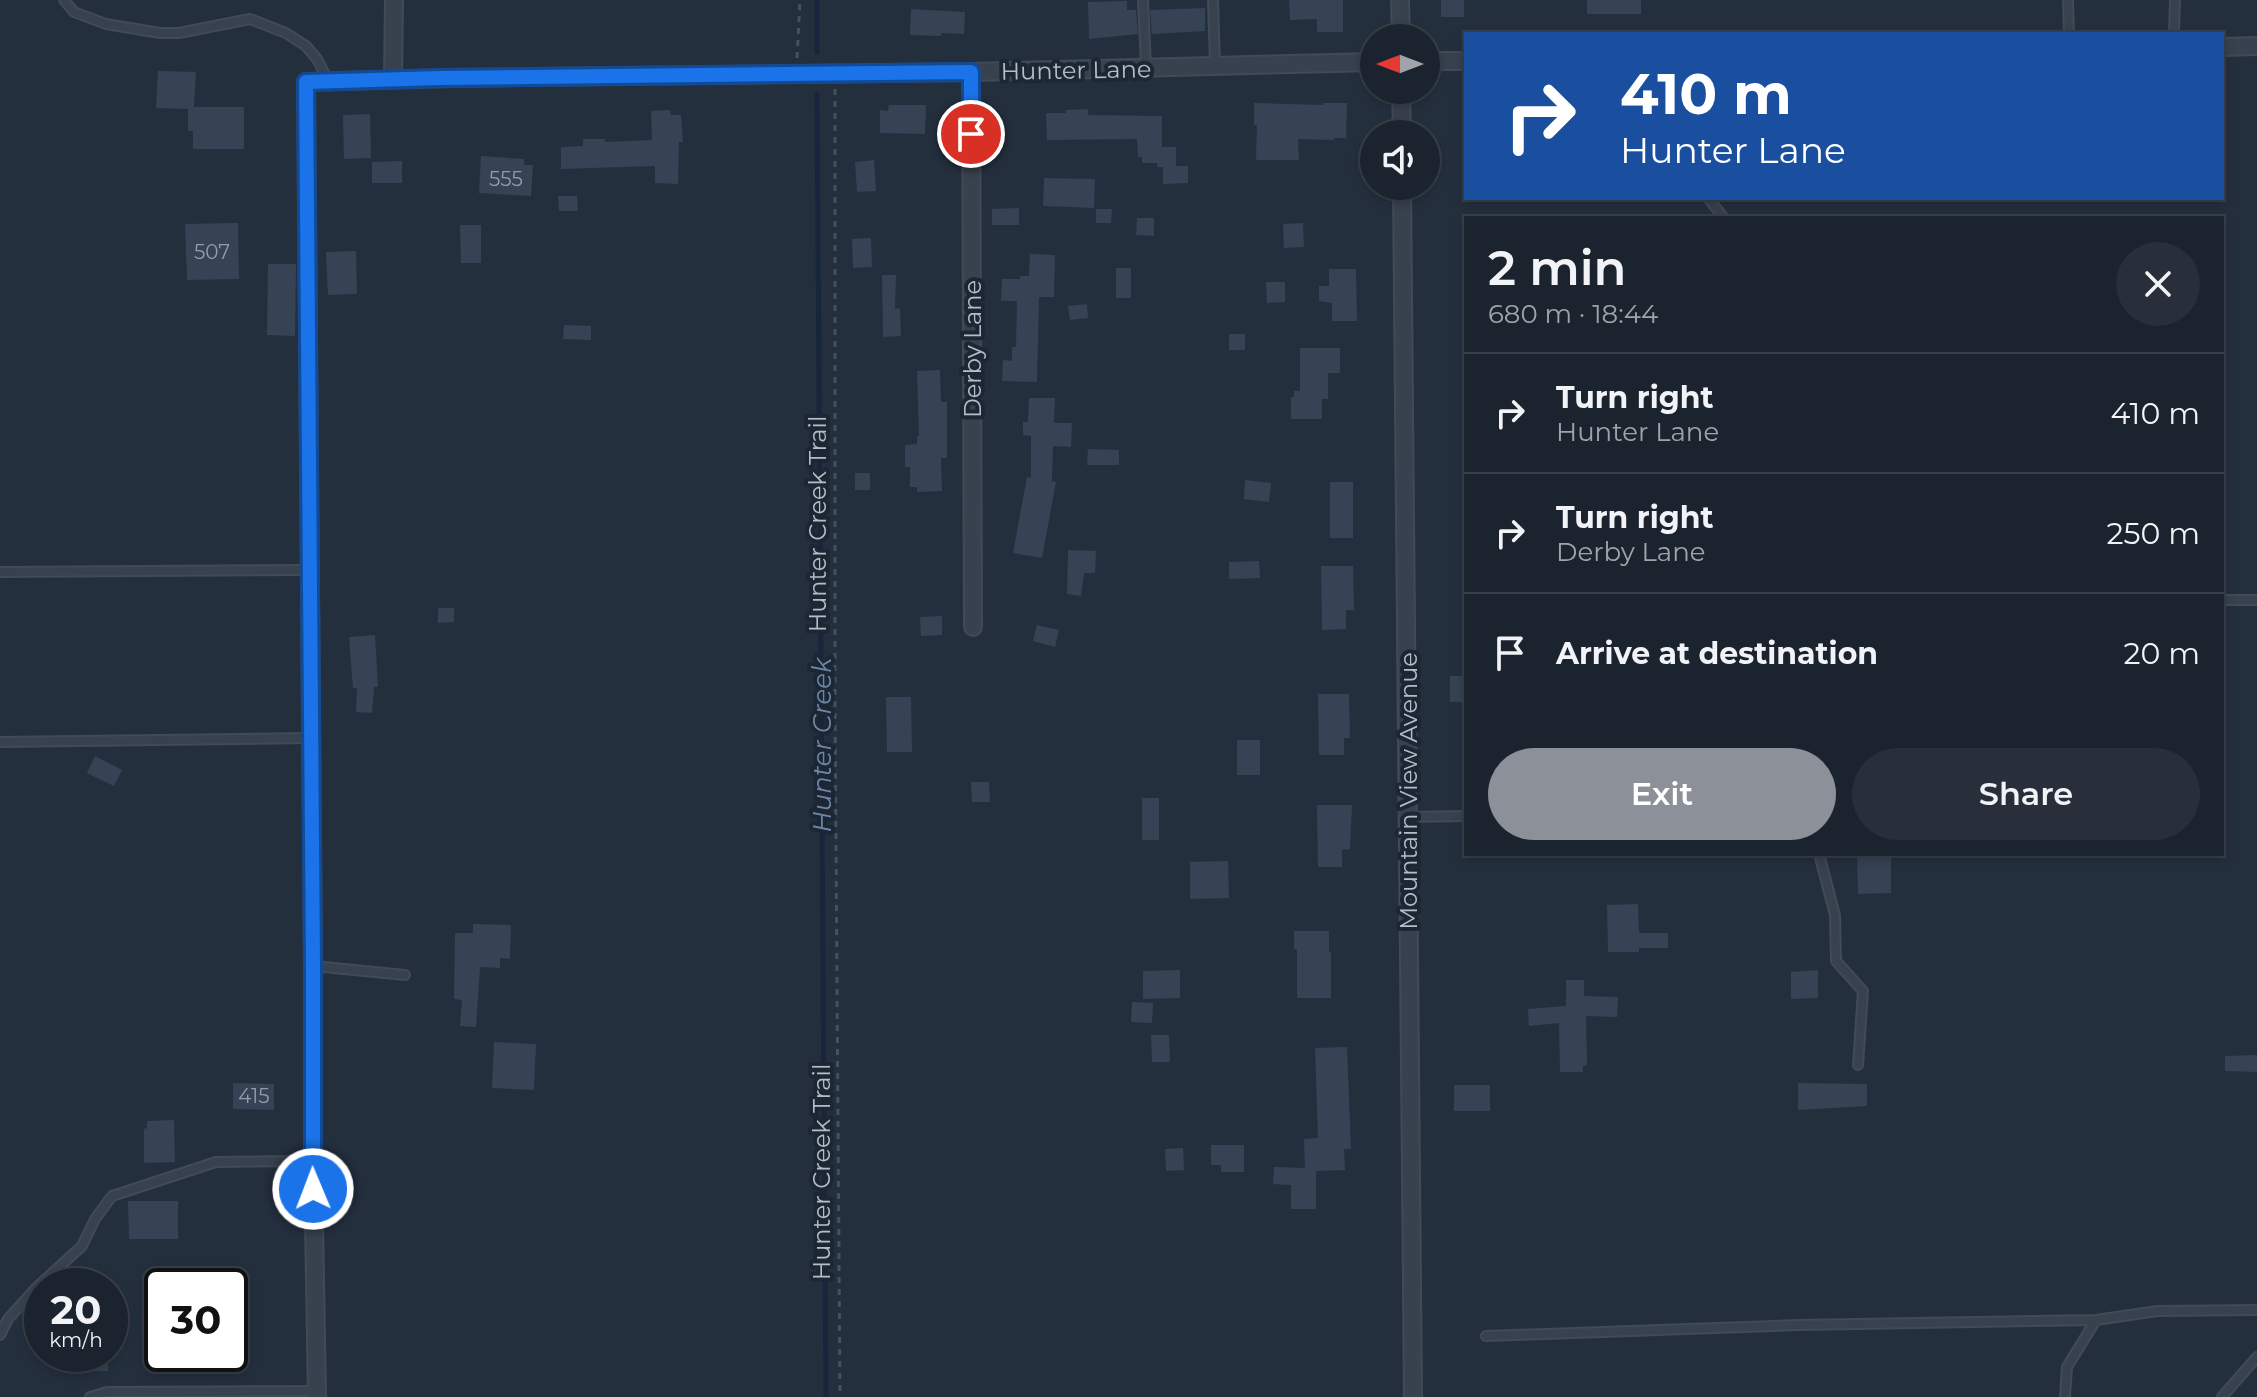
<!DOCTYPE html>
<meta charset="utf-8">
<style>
:root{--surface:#1b232e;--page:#282f3a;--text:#f1f3f6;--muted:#a0a4aa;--line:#39404a;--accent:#8c9099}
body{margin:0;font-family:Montserrat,sans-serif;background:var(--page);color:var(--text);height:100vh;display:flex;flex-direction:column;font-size:30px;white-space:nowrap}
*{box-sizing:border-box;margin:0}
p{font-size:26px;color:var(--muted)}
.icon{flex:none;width:44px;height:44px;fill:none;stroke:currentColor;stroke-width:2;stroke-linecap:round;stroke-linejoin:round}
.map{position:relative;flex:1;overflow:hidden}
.details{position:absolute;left:1464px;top:216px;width:760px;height:640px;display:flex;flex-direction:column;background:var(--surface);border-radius:0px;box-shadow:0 4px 12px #0003,0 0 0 2px var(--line)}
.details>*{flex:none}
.banner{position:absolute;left:1464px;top:32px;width:760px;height:168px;border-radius:0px;box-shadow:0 4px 12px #0003,0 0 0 2px var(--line);background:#1a4fa0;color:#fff;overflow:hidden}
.needle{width:52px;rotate:270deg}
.tools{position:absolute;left:1360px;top:24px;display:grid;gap:16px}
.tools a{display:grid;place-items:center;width:80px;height:80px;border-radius:50%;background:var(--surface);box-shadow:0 4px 12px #0003,0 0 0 2px var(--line);font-size:40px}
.speed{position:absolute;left:24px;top:1268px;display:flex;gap:16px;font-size:40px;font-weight:700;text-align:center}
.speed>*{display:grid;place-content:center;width:104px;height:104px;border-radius:50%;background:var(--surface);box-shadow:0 4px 12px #0003,0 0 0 2px var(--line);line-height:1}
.speed small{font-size:20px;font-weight:400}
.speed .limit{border:4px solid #111;border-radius:12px;background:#fff;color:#111}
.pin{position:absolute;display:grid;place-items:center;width:68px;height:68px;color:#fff;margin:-34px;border:4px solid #fff;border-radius:50%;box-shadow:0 2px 8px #0007}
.me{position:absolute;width:88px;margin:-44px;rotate:359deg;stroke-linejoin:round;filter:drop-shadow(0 0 6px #0008)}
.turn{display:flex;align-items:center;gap:28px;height:168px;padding:0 24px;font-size:36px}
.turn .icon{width:104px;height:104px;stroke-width:2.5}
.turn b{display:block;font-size:56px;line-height:68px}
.round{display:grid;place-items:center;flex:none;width:84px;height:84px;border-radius:42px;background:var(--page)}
.overview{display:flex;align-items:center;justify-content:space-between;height:136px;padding:0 24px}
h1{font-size:48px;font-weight:600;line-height:60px}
.button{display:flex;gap:16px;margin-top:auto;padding:16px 24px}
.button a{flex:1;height:92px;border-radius:48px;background:var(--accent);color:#fff;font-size:32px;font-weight:600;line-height:92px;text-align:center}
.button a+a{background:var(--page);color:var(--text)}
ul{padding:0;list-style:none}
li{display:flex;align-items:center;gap:24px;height:120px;padding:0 24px;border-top:2px solid var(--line)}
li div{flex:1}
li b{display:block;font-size:30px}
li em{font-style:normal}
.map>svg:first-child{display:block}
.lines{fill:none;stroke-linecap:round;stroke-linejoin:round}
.stream{stroke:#17263c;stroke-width:5}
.building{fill:#364354}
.lane-casing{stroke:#414a57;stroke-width:12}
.street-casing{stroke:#414a57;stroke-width:20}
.path{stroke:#3f5557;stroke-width:3;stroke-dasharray:6 6;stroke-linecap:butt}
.lane{stroke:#38414e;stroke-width:8}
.street{stroke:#38414e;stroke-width:16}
.route-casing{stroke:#114b97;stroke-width:20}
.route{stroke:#1a73e8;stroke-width:14}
.labels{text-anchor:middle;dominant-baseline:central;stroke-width:8;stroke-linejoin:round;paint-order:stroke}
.number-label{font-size:20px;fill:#929caa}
.street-label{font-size:24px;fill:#b4bcc9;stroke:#1d2633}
.water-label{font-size:26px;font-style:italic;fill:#6d86a8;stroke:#1d2633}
</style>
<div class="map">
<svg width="2257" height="1397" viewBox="0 0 2257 1397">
<rect width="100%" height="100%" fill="#242f3e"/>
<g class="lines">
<path class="stream" d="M817,0V52
M817,94L826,1397"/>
</g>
<path class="building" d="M1289,0H1343V32H1317V19L1290,20Z
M1441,0H1464V17H1441Z
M1587,0H1641V14H1587Z
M1127,1V10H1136L1138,34L1089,39L1088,2Z
M1205,8V31L1152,34L1150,10Z
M911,9L965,12L964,34L941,33V36L910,35Z
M158,71L196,72L194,107H244V149H193V131H188V109L156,108Z
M1254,103L1323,105V103H1347L1346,138H1334V140L1298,139L1299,160H1256L1257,125H1254Z
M889,105H926L925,134L880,133V110L888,111Z
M1088,109V115L1162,116V147H1176V166H1188V183L1163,184V167H1157V163H1142V157H1138L1137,139L1047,140L1046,113H1066V110Z
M670,110L671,115H681L683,142H679L678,184L655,183V166L561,169V147L583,146V139H605V142L652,140L651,111Z
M370,114L371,158L344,159L343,115Z
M481,156L524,159V165H533L531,196L479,193Z
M874,160L876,191L857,192L855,162Z
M402,161V183H372V162Z
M1044,178L1095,179L1094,208L1043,206Z
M558,196H577L578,211H559Z
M1019,208V225H992V209Z
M1096,209H1112L1111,223H1096Z
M1137,218H1154V236L1136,235Z
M238,223L239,279L187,280L185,224Z
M1303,223L1304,247L1284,248L1283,224Z
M460,225H481V263H461Z
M871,238L872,267L853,268L852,239Z
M356,251L357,294L328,295L326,252Z
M1030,254L1055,255L1054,297H1039L1037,382L1002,381L1003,360L1012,361V347H1016L1017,301H1001L1002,279H1020V276H1029Z
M268,264H296L295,336L267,335Z
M1116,268H1131V298H1116Z
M1329,269H1356L1357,321H1332V303L1319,301V286H1329Z
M882,275H896L895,309L900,308L901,336L883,337Z
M1266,282H1285V302L1267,303Z
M1087,304L1088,318L1070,320L1068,306Z
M564,325L591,326V340L563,339Z
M1229,334H1245V350H1229Z
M1300,348H1340V373H1328V399H1322V419H1291V397H1294V391H1300Z
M940,370L941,402H947V458H941L942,491L917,492V487H910V467H905V445L917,444V436H919L917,371Z
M1029,398H1055L1054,423H1072L1071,447L1053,446L1052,481L1056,482L1042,558L1013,553L1027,477L1031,478V436L1023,435V422H1028Z
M1088,449L1119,450V465H1087Z
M855,473H870V490H855Z
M1245,480L1271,483L1269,502L1244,499Z
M1330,482H1353V538H1330Z
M1068,550L1096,551L1095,573H1084L1081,596L1067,594Z
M1259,561L1260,578L1229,579V562Z
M1321,566H1353L1354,610H1346V629L1322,630Z
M438,608H454V622L438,623Z
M942,616V635L921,636L920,617Z
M1037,625L1059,630L1055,647L1033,641Z
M375,635L378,687H374L372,713L356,712L357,688H353L349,637Z
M1450,676H1466V702H1450Z
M1318,694H1349L1350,738H1344V755H1319Z
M886,697H911L912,752H887Z
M1237,740H1260V775H1237Z
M95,756L122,770L114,786L87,773Z
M971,782H989L990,802H972Z
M1142,798H1159V840H1142Z
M1317,805H1352L1350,849L1342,850V867H1318Z
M1857,856H1891V893L1858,894Z
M1228,861L1229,898L1190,899V862Z
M1638,904L1639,933H1668V948H1639V952H1608L1607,905Z
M473,924L511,925L510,959L500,958V968L480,967L476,1027L460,1026L462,1000L454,999L455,933H473Z
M1294,931H1329V952H1331V998H1297V949H1294Z
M1180,970V998L1143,999V971Z
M1818,970V998L1791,999V972Z
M1566,980H1584V996L1618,997L1617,1017L1586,1016L1587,1065L1583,1066V1072H1560L1559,1023L1529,1026L1528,1009L1566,1006Z
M1132,1002L1153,1003L1152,1023L1131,1022Z
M1151,1035H1169L1170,1062H1152Z
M494,1042L536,1044L534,1090L492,1088Z
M1347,1047L1351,1149H1344L1345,1170L1316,1171V1209H1291V1185L1273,1184L1274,1167L1305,1168L1304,1139L1318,1138L1315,1048Z
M2257,1055V1072L2225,1071V1056Z
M233,1083L274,1084V1110L233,1109Z
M1798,1083L1867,1084V1106L1798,1110Z
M1454,1085H1490V1111H1454Z
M174,1120L175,1162L144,1163V1129L147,1128V1121Z
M1211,1145H1244V1172H1221V1165H1211Z
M1183,1148L1184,1170L1166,1171L1165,1149Z
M128,1201H178V1239H129Z
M72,1354H108V1371L73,1372Z"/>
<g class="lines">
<defs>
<path id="lane" d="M64,0L74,12L106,24L160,33H179L250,19L286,33L306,46L317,59L328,80
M1143,0L1146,67
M1213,0L1215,66
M2068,0L2069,34
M2174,34L2175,0
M1708,198L1724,218
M0,572L310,570
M2222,602L2226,600H2257
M0,742L311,738
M1408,817L1466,816
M1819,854L1835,915L1836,961L1863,991L1858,1065
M313,966L405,975
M0,1335L8,1319L36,1288L82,1246L95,1219L112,1196L216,1162L313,1161
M1486,1336L1798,1325L2096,1320
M90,1397L107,1392L317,1391
M2065,1397L2067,1367L2096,1320L2157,1311L2257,1310
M2222,1397L2257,1357"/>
<path id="street" d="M1400,0L1401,38
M2222,47L2257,46
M1426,61H1466
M971,72L973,627
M393,80L394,0
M1401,90L1402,134
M1402,186L1413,1397
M317,1397L313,1161V966L306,82L454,78L971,72L1374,62"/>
</defs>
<use href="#lane" class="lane-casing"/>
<use href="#street" class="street-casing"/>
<path class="path" d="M797,58L800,0
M835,89V706L840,1397"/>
<use href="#lane" class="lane"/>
<use href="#street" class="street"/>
</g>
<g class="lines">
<defs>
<path id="route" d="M313,1189V966L306,82L439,78L971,72V134"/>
</defs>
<use href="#route" class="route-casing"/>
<use href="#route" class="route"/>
</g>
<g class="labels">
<g class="number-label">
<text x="506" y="179">555</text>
<text x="212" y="252">507</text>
<text x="254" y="1096">415</text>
</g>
<g class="street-label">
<text transform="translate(1076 70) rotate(-1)">Hunter Lane</text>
<text transform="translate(972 349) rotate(-90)">Derby Lane</text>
<text transform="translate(817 524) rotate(-90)">Hunter Creek Trail</text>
<text transform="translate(1408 791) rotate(-90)">Mountain View Avenue</text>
<text transform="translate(821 1172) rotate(-90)">Hunter Creek Trail</text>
</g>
<g class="water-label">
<text transform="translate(822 745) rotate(-90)">Hunter Creek</text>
</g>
</g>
</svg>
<div class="tools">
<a><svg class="needle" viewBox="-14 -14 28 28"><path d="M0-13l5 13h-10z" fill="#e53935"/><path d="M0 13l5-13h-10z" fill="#a0a4aa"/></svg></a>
<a><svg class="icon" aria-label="sound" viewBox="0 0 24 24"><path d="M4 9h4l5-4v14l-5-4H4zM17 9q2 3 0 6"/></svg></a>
</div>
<div class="speed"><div>20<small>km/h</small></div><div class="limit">30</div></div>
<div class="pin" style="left:971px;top:134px;background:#d93025"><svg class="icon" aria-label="arrive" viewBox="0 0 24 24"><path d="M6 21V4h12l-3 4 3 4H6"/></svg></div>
<svg class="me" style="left:313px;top:1189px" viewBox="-20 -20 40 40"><circle r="17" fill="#1a73e8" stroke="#fff" stroke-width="3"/><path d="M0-11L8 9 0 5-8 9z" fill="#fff"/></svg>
<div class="banner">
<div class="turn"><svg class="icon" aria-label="right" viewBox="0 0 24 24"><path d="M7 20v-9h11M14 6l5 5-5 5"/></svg><div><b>410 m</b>Hunter Lane</div></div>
</div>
<section class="details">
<div class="overview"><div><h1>2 min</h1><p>680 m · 18:44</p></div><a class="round"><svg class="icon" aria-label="close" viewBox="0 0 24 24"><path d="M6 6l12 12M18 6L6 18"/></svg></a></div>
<ul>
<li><svg class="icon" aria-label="right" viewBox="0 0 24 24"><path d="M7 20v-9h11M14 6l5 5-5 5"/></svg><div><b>Turn right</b><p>Hunter Lane</p></div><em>410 m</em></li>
<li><svg class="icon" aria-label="right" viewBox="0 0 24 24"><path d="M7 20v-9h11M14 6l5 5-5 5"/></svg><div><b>Turn right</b><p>Derby Lane</p></div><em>250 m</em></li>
<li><svg class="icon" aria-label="arrive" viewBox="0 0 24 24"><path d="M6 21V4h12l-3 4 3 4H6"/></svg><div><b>Arrive at destination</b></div><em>20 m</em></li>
</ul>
<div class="button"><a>Exit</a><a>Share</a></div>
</section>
</div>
